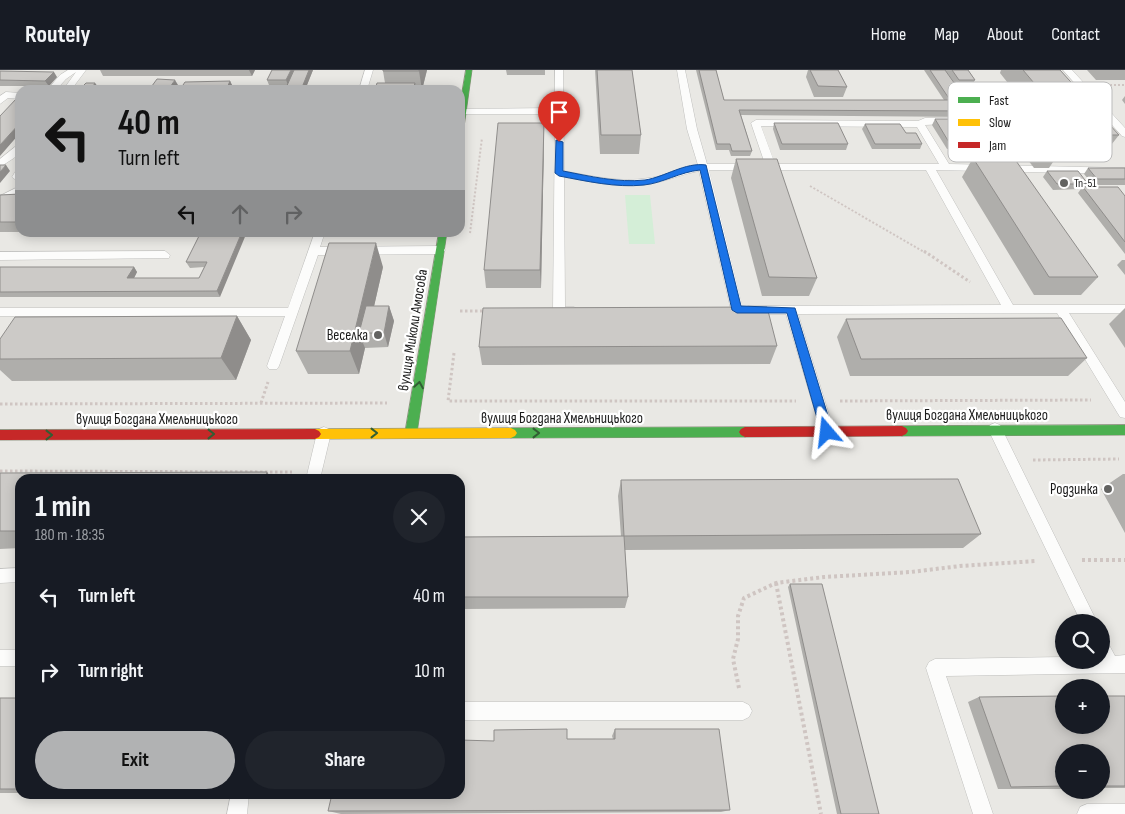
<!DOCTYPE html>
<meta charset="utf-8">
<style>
:root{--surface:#171b24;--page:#20242c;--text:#f1f3f6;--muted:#9ea1a6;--line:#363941;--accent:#b1b2b3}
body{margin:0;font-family:"Sofia Sans Condensed",sans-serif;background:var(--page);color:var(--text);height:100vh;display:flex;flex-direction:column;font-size:19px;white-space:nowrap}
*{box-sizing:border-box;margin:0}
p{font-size:16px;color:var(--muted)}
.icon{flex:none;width:28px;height:28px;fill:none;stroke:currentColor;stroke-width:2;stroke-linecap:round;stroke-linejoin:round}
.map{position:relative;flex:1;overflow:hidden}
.details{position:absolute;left:15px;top:404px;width:450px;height:325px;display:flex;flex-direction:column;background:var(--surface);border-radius:15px;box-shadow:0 2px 12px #0003}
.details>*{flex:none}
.guide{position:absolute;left:15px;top:15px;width:450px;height:152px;border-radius:15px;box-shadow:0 2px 12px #0003;background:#b1b2b3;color:#111;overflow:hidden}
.controls{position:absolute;left:1055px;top:544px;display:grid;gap:10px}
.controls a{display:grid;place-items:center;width:55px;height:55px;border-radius:50%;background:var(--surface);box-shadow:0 2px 12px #0003;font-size:25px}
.pin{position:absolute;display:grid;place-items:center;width:42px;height:42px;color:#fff;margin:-51px -21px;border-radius:50% 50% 50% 0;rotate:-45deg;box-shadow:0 0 5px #0007}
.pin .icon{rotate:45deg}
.me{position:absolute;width:55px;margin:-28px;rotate:343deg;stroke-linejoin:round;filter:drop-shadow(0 0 4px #0008)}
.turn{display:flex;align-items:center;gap:18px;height:105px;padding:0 20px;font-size:22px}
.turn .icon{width:65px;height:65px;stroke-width:2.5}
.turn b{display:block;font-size:35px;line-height:42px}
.lanes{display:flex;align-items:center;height:48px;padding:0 20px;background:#0003;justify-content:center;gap:25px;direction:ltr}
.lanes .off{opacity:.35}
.round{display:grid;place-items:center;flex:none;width:52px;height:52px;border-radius:26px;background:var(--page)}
.overview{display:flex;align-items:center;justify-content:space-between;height:85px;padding:0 20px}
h1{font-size:30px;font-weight:700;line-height:38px}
.button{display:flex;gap:10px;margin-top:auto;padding:10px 20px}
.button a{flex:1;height:58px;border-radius:30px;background:var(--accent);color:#111;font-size:20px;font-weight:700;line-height:58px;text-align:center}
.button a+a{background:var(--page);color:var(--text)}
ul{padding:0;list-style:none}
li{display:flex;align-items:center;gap:15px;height:75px;padding:0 20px}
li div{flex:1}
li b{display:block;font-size:19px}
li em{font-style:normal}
header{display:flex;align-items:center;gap:30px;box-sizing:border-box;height:70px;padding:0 25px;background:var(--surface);border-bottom:1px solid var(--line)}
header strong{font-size:24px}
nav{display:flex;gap:28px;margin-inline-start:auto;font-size:18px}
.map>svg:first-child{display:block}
.park{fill:#d4eed7}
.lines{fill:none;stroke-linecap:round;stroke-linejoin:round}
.lane-casing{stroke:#c0c0be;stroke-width:1}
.fast-casing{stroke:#8d917e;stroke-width:1}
.slow-casing{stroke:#8d917e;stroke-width:1}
.jam-casing{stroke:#8d917e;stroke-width:1}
.path-far2{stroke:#cfc5c2;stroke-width:2;stroke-dasharray:2 2;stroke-linecap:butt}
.path-far1{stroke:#cfc5c2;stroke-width:3;stroke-dasharray:2.5 2.5;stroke-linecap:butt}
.path{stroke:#cfc5c2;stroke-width:4;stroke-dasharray:3 3;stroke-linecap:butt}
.lane{fill:#fcfcfb;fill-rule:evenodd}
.fast{fill:#4caf50;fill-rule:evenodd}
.slow{fill:#ffc107;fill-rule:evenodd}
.jam{fill:#c62828;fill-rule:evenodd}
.wall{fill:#afaeab}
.shaded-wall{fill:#8f8d8b}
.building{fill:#cccac7;stroke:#8f8d8b}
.oneway{stroke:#315e33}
.route{fill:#1a73e8;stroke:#114b97}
.poi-dot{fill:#636361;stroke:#fff;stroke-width:2}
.labels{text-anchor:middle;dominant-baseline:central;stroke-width:4.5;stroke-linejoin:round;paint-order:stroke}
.far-poi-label{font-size:12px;fill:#1b1b1b;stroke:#fff;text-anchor:start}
.street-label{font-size:15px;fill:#1b1b1b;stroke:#fff}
.poi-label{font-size:15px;fill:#1b1b1b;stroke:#fff;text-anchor:end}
.key{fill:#fff;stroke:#bbb;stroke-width:1}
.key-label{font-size:14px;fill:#1b1b1b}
</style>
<header>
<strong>Routely</strong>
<nav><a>Home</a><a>Map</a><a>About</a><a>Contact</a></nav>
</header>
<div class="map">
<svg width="1125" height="744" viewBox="0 0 1125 744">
<rect width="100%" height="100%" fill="#e9e8e4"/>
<path class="park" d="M625,125H650L655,174H629Z"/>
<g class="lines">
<defs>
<path id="lane" d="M68,0H86L71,20H63L76,2L66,9L56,20H47L60,5Z
M365,0H373L367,20H359Z
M555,0H563L564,101C592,106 620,113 649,108C665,106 681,99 698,95L687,59L677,0H685L697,59L707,94H765L751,53L756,50L918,51L925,48H959L962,49V53L925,55L949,94L1125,98V104L936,100L1013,235H1125V243H1069L1125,332V348L1120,347L1057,243L798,244L834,361L832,365L827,367L822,365L786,244H748L742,241L737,244L731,240L699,101C682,104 667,111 650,114C621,119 592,112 564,107L565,237H574L580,241L574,245L555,244L553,241L555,44H463L460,43V39L555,38ZM761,56L917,57L939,94H775ZM709,100H926L1001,235L748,236L743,239Z
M1063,0H1072L1125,58V67L1122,66Z
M6,22L20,23V29L8,28L0,34V26Z
M20,73V82L14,88L0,97V89Z
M20,98V113L12,107L17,99Z
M20,116V123L0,133V126Z
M315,162H325L320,177L441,176L446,180L441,184L318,185L279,296L277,299H269L267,296L285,246H0V238H288Z
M165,181L170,185L169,188L0,190V182Z
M995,353L1000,355L1097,552H1081L988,359L990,355Z
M324,357L329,359L331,363L320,409H306L317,363L319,359Z
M20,498V512L0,513V499Z
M1101,569L1107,571L1115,586L1125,585V603L946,606L993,744H973L926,598L929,592L935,589L1064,587V590H1101Z
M0,580H20V596H0Z
M460,632H743L749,635L752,641L749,647L743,650H460Z
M231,724H249L247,744H227Z
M1087,734H1125V744H1077L1080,737Z"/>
<path id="fast" d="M466,0H472L464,57L460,59V34Z
M439,162H447L417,363L415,366H407L405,363Z
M1125,355V365L902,366L898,364L896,361L898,358L902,356Z
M745,357L749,359L751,362L749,365L745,367L511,368L507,366L505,363L507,360L511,358Z"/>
<path id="slow" d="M511,358L515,360L517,363L515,366L511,368L315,369L311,367L309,364L311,361L315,359Z"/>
<path id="jam" d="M902,356L906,358L908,361L906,364L902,366L745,367L741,365L739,362L741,359L745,357Z
M315,359L319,361L321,364L319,367L315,369L0,370V360Z"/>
</defs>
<use href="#lane" class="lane-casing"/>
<use href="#fast" class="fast-casing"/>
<use href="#slow" class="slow-casing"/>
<use href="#jam" class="jam-casing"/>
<path class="path-far2" d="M1106,15H1125
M810,116L926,183
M470,163L482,68"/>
<path class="path-far1" d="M924,181L970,212
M460,241H486
M454,283L448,331H796
M840,331L1091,330
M261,333L268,312
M0,334L387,333
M1033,390L1119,389
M0,401L292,402"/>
<path class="path" d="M1082,490H1125
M776,513L821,744
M739,618L733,589L738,569V546L744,528L776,513L824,507L911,502L960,496L1036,491"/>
<use href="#lane" class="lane"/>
<use href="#fast" class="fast"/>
<use href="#slow" class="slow"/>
<use href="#jam" class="jam"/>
</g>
<path class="wall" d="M100,0H255L252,6H103Z
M272,0H313L305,20H285L287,15H269L267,10Z
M427,0L422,20H375L385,13L383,1Z
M506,0H545V5H507Z
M595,0H632L641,65L639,84H600Z
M696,0H716L724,30H944L924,0H945L974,41L971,47L741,45L752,81L750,86H731L729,80H716Z
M808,0H838L847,17L843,27H814L806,7Z
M945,0H968L975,10L972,15H956Z
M1001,0H1060L1119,65L1104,84H1064L1000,3Z
M1087,0H1125V10H1096Z
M0,1L57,7L49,16H0Z
M230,11L233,17L231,20H181V18Z
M86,13L99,18L97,20H83L81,18Z
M1125,26V34L1122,30Z
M974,41L1009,73L1006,79H947L932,55L935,49L955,55H977L971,47Z
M544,53V72L541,218H486L484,200Z
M774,53L848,74L846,80H780L773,59Z
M865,54L906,63L922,74L920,79H872L862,59Z
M1026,77L1053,92L1049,98H1034L1022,82Z
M973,88L1098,207L1081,225H1034L962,107Z
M736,89L817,208L809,226H762L731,108Z
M1088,98H1125V115H1093L1084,104Z
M1047,101L1088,114L1086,117L1125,126V184L1078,123L1081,119L1053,120L1043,107Z
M20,124V162H0V125Z
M201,162L220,227H0V197H134L137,202L134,208H199L204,197L190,198L186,192Z
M1122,190H1125V205L1117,195Z
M383,197L374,236H389L394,251L388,277L365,278L359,304H308L296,281Z
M1125,238V278L1109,254Z
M237,246L251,270L236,310L12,311L0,300V269Z
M846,249L1087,288L1068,306H850L837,267Z
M777,276L770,294L482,295L479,277Z
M0,403L20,409V478L0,479Z
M1123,404H1125V463L1101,419Z
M621,410L981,464L963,478L625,480L628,527L625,538L460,539V467L621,466L618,426Z
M790,514L879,744H837L788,517Z
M1125,626V718H1101V682H1064V719H998L968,632L979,627Z
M0,628H20V723H0Z
M615,659L730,740L721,742L341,744L328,741L494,671L613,669L612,666Z"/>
<path class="shaded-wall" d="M249,0H255L252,6Z
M291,0H295L288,15L286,10Z
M309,0H313L305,20H301Z
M419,0H427L422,20L419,1Z
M54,2L57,7L49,16L45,11Z
M175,10L178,15L174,20H168Z
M230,11L233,17L231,20H228L227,18Z
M95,13L99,18L97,20H93L92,18Z
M415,13L416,20H413Z
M20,53V63L0,86V75Z
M544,53V72L541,218L540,200Z
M6,95L10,101L0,113V102Z
M242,162H247L220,227L217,221Z
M376,173L383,197L368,263H359L365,278L359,304L350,281Z
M134,197L137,202L131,214L127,208Z
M389,236L394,251L388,277L384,263Z
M237,246L251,270L236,310L221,288Z
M267,402L272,409H265Z"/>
<path class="building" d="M272,0H291L286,10H267Z
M294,0H309L301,20H285Z
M383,0H419V1H383Z
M597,0H632L641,65H601Z
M699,0H716L724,30H950L930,0H945L974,41L739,40L752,81H732L730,74H717Z
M810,0H838L847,17L818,16Z
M952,0H968L975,10H959Z
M1023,0H1060L1119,65H1078Z
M0,1L54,2L45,11L0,10Z
M157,9L175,10L168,20H149Z
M230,11L227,18H181L185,12Z
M86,13H95L92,18H81Z
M377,13H415L413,20H375Z
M17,28H20V53L0,75V46Z
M974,41H986L1009,73L950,74L935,49H951L955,55H984Z
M498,53H544L540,200H484Z
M774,53H838L848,74H782Z
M865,54H900L906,63H916L922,74H875Z
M973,88H1014L1098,207H1049Z
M736,89H777L817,208L769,207Z
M0,95H6L0,102Z
M1088,98H1125V109H1097Z
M1047,101H1078L1088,114H1057Z
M1083,117H1118L1125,126V172Z
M20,124V152H0V125Z
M201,162H242L217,221L0,222V197H134L127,208H199L207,192H186Z
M329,173H376L350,281H296Z
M366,236H389L384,263H359Z
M767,237L777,276L479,277L483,238Z
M237,246L221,288L0,289V269L15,247Z
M1061,248L1087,288L861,289L846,249Z
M267,402L265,409H20V461H0V403Z
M958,409L981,464L624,466L621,410Z
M624,466L628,527H460V467Z
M790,514H822L879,744H841Z
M1064,626V655H1101V626H1125V716H1101V682H1064V716L1011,717L979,627Z
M0,628H20V719H0Z
M567,659V669H615V659H719L730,740L328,741L332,724H460V670L494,671V660Z"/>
<defs><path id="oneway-chevron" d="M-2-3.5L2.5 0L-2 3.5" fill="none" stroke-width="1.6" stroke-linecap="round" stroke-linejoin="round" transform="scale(1.25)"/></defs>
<g class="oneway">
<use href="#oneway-chevron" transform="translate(419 315) rotate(-81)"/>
<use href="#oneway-chevron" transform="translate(374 363)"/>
<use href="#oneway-chevron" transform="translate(536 363)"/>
<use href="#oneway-chevron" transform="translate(211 364)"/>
<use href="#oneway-chevron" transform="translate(49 365)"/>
</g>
<path class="route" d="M556,70L563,72V101C589,106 618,113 645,110C665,107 685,92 706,95L741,236L795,238L833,362L831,365H823L821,362L787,243H737L732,240L700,100C680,102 663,113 644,115C616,118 586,111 559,106L555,103Z"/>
<g class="poi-dot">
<circle cx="1064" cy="113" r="5"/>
<circle cx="378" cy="265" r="5"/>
<circle cx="1108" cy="419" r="5"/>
</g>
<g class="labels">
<g class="far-poi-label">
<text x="1074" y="113">Тп-51</text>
</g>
<g class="street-label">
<text transform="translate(413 260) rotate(-81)">вулиця Миколи Амосова</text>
<text x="967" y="345">вулиця Богдана Хмельницького</text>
<text x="562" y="348">вулиця Богдана Хмельницького</text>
<text x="157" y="349">вулиця Богдана Хмельницького</text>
</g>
<g class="poi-label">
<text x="368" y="265">Веселка</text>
<text x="1098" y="419">Родзинка</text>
</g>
</g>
<rect x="948" y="12" width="164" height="80" rx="8" class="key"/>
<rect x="958" y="27" width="22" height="6" fill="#4caf50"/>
<rect x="958" y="49" width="22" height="7" fill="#ffc107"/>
<rect x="958" y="72" width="22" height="6" fill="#c62828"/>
<g class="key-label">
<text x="989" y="35">Fast</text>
<text x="989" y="57">Slow</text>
<text x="989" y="80">Jam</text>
</g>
</svg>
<div class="controls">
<a><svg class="icon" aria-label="search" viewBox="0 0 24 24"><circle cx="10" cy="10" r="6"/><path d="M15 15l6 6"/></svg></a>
<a>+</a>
<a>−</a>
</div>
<div class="pin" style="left:559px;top:72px;background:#d93025"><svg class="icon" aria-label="arrive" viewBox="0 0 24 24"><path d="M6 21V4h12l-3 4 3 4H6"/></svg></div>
<svg class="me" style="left:827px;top:362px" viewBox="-20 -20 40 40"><path d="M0-17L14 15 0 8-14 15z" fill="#1a73e8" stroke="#fff" stroke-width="4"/></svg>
<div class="guide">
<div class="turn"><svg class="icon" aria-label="left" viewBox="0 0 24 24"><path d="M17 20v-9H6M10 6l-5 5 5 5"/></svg><div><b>40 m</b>Turn left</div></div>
<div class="lanes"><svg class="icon" aria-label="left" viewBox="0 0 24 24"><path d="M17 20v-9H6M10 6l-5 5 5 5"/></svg><svg class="icon off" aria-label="ahead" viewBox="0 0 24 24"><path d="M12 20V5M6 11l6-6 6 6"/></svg><svg class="icon off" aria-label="right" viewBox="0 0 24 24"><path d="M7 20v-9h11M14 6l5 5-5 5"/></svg></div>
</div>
<section class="details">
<div class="overview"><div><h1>1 min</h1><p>180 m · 18:35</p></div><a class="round"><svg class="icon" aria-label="close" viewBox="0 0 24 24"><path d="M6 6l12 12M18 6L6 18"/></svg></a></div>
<ul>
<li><svg class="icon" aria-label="left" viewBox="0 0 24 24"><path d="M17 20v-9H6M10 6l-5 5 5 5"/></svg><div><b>Turn left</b></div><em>40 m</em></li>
<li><svg class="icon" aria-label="right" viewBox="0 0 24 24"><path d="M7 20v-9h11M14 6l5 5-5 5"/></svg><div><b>Turn right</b></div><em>10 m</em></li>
</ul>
<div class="button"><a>Exit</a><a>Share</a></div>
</section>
</div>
